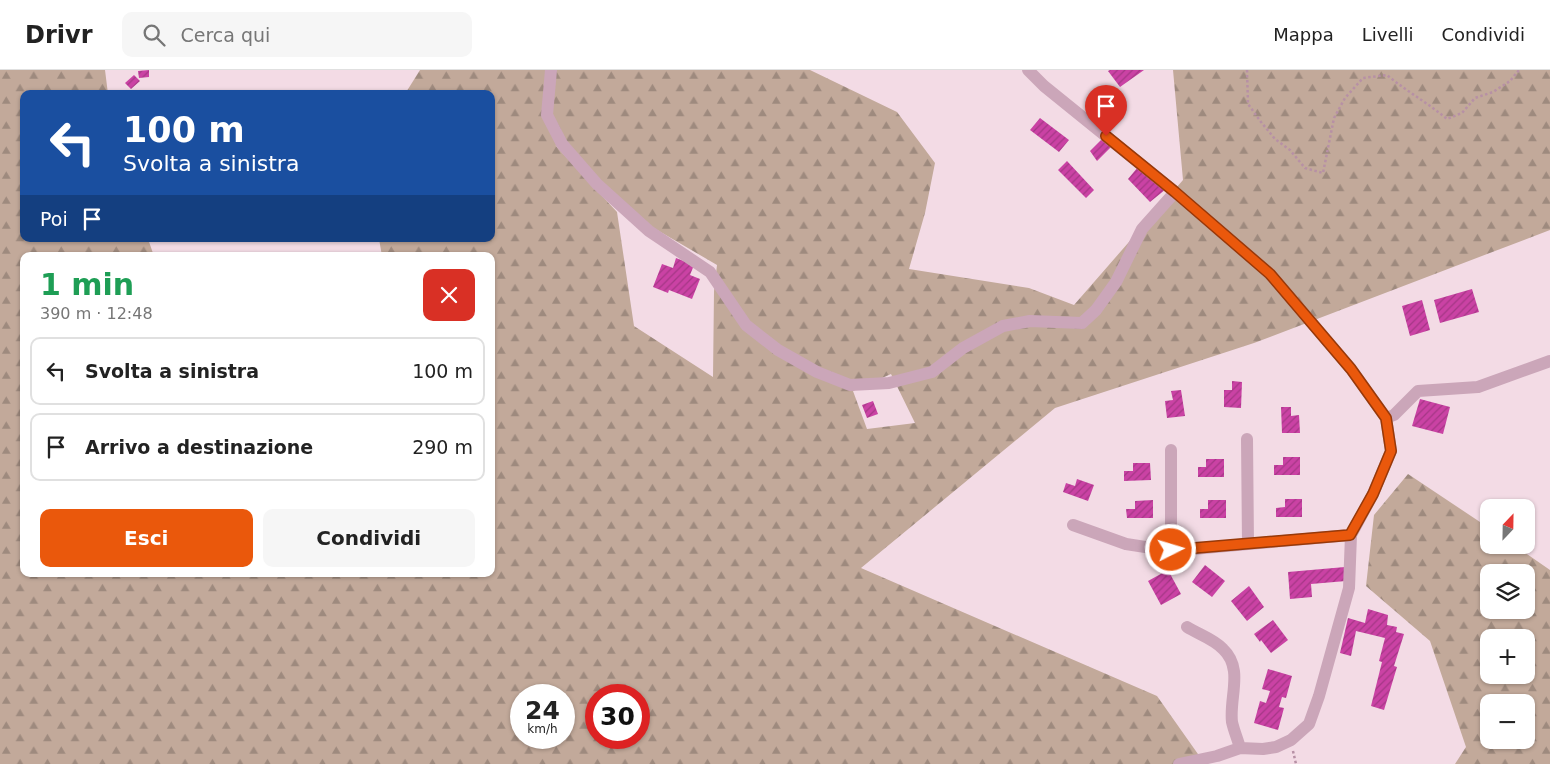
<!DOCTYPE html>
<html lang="it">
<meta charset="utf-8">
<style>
:root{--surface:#fff;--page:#f6f6f6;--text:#222;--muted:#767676;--line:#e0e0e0;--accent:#ea580c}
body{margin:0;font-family:"DejaVu Sans",sans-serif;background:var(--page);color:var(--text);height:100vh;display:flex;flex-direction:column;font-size:19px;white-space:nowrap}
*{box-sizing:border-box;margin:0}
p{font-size:16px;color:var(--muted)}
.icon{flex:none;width:28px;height:28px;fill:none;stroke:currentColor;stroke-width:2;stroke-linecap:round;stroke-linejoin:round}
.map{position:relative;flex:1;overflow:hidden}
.details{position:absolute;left:20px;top:182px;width:475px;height:325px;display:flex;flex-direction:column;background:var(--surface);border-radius:10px;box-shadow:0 1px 4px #0004}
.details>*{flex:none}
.banner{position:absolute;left:20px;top:20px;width:475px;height:152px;border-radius:10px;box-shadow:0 1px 4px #0004;background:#1a4fa0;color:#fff;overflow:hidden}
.needle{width:32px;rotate:22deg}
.fabs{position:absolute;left:1480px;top:429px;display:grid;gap:10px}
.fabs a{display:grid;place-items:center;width:55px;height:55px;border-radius:10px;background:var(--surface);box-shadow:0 1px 4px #0004;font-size:25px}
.speed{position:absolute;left:510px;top:614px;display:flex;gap:10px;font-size:25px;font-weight:700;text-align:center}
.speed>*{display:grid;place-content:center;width:65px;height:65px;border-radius:50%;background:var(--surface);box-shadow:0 1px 4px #0004;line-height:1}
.speed small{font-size:12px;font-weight:400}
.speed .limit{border:8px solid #d22;background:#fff;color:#111}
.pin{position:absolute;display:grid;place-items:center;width:42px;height:42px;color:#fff;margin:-51px -21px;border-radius:50% 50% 50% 0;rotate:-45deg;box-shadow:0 0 5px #0007}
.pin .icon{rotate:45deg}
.me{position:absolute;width:55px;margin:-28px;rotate:85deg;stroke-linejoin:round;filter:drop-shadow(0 0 4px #0008)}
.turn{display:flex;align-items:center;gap:18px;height:105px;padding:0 20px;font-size:22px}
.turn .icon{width:65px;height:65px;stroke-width:2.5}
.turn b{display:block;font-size:35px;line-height:42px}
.then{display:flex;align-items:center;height:48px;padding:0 20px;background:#0003;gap:10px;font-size:19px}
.round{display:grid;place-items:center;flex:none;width:52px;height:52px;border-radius:10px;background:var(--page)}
.overview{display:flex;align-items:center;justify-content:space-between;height:85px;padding:0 20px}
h1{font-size:30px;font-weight:700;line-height:38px;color:#1e9e55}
.button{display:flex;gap:10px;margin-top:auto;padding:10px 20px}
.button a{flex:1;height:58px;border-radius:10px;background:var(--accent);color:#fff;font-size:20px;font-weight:700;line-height:58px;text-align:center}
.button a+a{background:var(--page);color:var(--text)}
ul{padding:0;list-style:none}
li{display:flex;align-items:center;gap:15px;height:68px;margin:0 10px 8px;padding:0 10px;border:2px solid var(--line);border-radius:10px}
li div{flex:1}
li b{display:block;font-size:19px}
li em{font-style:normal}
header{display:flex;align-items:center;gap:30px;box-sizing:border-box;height:70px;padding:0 25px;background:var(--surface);border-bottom:1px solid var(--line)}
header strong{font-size:24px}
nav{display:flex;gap:28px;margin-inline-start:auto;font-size:18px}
.search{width:350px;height:45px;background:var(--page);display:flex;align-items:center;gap:12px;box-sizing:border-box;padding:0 18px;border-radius:10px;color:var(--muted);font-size:19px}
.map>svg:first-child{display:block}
.forest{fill:url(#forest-firs);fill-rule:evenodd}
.building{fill:url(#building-hatch)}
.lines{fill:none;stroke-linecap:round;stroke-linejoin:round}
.path{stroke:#b790a5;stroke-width:2.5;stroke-dasharray:2.5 2.5;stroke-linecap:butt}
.minor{stroke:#cba6b9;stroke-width:12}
.route-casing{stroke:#983908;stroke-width:12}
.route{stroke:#ea580c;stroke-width:9}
</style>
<header>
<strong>Drivr</strong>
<div class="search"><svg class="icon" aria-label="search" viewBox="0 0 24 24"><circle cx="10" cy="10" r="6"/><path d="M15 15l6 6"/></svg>Cerca qui</div>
<nav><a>Mappa</a><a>Livelli</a><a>Condividi</a></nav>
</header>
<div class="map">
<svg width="1550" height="694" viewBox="0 0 1550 694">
<defs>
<pattern id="forest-firs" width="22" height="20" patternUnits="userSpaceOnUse" patternTransform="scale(1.25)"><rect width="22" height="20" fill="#c2a99a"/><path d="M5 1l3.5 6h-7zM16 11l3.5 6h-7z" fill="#9e8a7e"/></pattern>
<pattern id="building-hatch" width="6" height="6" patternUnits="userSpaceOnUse" patternTransform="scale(1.25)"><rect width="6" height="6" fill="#ca42a4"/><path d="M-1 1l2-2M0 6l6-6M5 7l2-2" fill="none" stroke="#a53786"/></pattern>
</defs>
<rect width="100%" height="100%" fill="#f3dbe5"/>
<path class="forest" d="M0,0H105L108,24H24V169H148L154,186H24V504H491V186H382L379,169H491V24H405L420,0H810L897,42L935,93L925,143L909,199L1029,218L1074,235L1183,110L1173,0H1550V160L1254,273L1055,338L861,498L1157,626L1205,694H0ZM555,75L652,157L717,195L714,221L713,307L634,256L617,142ZM891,304L915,353L867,359L853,321ZM521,625H564V668H521ZM596,625H639V668H596Z
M1408,404L1489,458V475H1514L1550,500V694H1455L1466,677L1430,571L1366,516L1374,445ZM1489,502H1526V540H1489ZM1489,568H1526V605H1489ZM1489,632H1526V670H1489Z"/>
<path class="building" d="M149,0V7L139,8L138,1Z
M1110,0H1144L1120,17L1108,1Z
M134,5L140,11L131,19L125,13Z
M1040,48L1069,70L1059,82L1030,60Z
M1102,69L1111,77L1097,91L1090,81Z
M1067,91L1094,120L1086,128L1058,100Z
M1138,97L1166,119L1150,132L1128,109Z
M676,188L694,195L690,205L700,209L692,229L669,220L668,223L653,217L662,194L673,198Z
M1472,219L1479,242L1440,253L1434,230Z
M1422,230L1430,260L1410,266L1402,236Z
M1232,311L1242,312L1241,338L1224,337V320H1232Z
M1181,320L1185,346L1167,348L1165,331L1173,330L1171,321Z
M1420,329L1450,337L1443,364L1412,356Z
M873,331L878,344L867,348L862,335Z
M1281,337H1291V346L1299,345L1300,363H1282Z
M1283,387H1300V405H1274V395H1283Z
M1206,389H1224V407H1198V397H1206Z
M1133,393H1150L1151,410L1124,411V401H1133Z
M1077,409L1094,415L1088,431L1063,422L1066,413L1075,416Z
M1285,429H1302V447H1276V438L1285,437Z
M1153,430V448H1127L1126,439H1135V431Z
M1208,430H1226V448H1200V439H1208Z
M1205,495L1225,511L1212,527L1192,512Z
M1345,497L1346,511L1311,514L1312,527L1290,529L1288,502Z
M1168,500L1181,524L1161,535L1148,511Z
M1249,516L1264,537L1247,551L1231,531Z
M1368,539L1388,545L1387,555L1397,557L1396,562L1404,564L1394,596L1397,597L1384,640L1371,636L1382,592L1379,591L1385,568L1356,561L1351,586L1340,583L1348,548L1365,553Z
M1273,550L1288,570L1271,583L1261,570L1260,572L1254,564Z
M1268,599L1292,606L1286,628L1282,627L1279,637L1284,638L1278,660L1254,653L1260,631L1266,633L1270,621L1262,619Z"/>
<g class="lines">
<path class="path" d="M1247,0L1248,34L1261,52L1275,69L1290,80L1305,98L1323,103L1334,48L1345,28L1363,8L1387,5C1406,21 1428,33 1447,49L1462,43L1475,28L1493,22L1510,11L1519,0
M1293,681L1296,694"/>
<path class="minor" d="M551,0L547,45L562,74L597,114L649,161L710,202L746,255L778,280L817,302L850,315L889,313L932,302L963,278L1003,256L1030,251L1082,253L1096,240L1116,212L1142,159L1175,122
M1028,0L1044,16L1175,122L1270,204L1351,299L1386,348L1391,381L1373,424L1351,465L1349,518L1319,626L1309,654L1291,670L1276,677L1263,679L1240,678L1217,686L1179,694
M1386,348L1394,345L1418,321L1478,317L1550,291
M1247,369L1248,474L1351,465
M1171,380V481
M1073,455L1126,474L1171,481L1248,474
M1187,557C1198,564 1214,569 1223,579C1244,599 1229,627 1232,652C1234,661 1238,670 1240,678"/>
</g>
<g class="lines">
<defs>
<path id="route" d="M1106,66L1175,122L1270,204L1351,299L1386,348L1391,381L1373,424L1350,465L1171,480"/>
</defs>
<use href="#route" class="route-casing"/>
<use href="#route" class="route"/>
</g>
</svg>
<div class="fabs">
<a><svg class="needle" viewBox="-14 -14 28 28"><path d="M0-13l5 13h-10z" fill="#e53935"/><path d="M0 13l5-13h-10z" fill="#767676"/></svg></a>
<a><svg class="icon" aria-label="layers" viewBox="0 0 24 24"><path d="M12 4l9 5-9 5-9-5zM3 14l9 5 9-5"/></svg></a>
<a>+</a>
<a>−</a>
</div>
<div class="speed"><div>24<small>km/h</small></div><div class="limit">30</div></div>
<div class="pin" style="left:1106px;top:66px;background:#d93025"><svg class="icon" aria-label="arrive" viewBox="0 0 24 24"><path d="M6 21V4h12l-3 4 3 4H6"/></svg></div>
<svg class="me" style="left:1171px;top:480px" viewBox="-20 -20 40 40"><circle r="17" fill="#ea580c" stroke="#fff" stroke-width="3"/><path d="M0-11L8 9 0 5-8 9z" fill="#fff"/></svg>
<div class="banner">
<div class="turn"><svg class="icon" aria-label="left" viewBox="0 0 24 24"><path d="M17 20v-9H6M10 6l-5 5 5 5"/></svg><div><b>100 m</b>Svolta a sinistra</div></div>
<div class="then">Poi<svg class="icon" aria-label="arrive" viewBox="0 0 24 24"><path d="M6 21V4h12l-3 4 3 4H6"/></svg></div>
</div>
<section class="details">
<div class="overview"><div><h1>1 min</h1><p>390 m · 12:48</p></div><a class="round" style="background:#d93025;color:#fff"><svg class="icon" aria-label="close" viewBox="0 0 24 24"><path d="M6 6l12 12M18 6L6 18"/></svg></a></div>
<ul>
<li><svg class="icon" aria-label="left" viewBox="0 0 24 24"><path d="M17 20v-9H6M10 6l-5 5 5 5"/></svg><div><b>Svolta a sinistra</b></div><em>100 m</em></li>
<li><svg class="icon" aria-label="arrive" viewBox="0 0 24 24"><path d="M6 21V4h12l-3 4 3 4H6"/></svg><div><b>Arrivo a destinazione</b></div><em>290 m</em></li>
</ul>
<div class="button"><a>Esci</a><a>Condividi</a></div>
</section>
</div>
